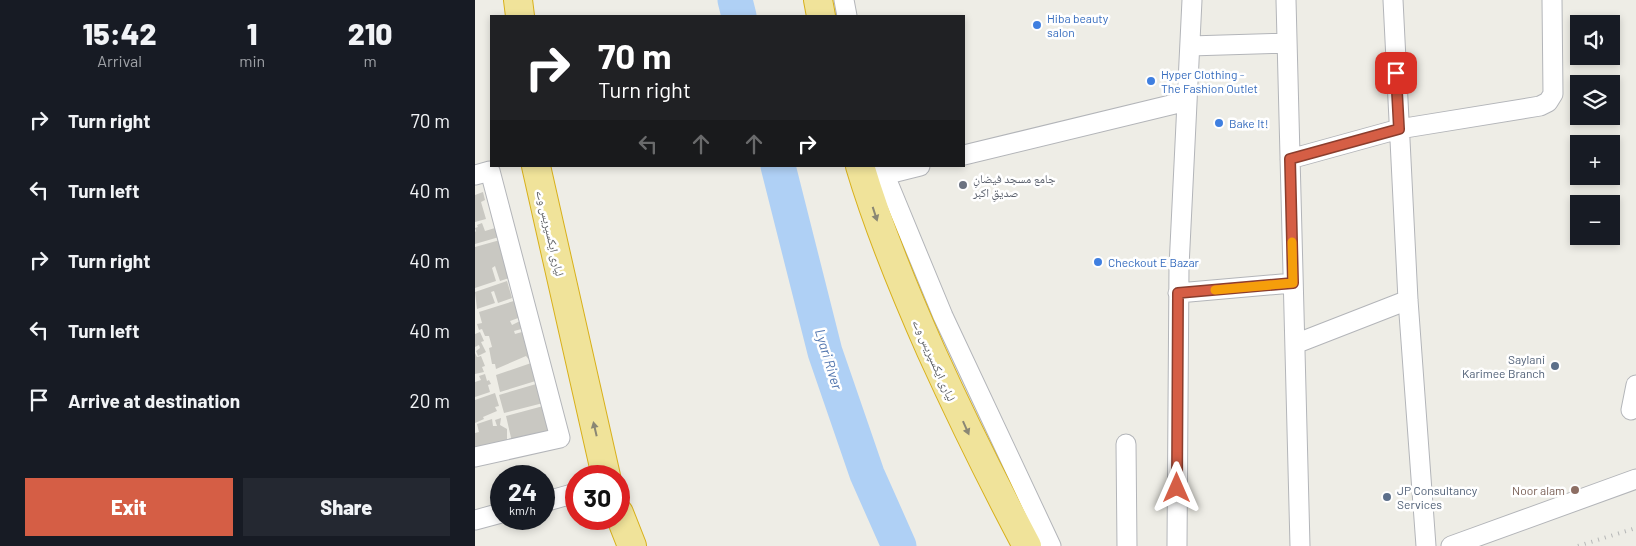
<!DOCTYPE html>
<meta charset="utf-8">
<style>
:root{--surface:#171b24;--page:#242831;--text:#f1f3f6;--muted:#9ea1a6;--accent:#d55e45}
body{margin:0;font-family:Barlow,"Noto Naskh Arabic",sans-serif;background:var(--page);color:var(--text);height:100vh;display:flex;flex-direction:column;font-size:19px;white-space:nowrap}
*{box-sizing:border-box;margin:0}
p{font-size:16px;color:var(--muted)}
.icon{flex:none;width:28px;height:28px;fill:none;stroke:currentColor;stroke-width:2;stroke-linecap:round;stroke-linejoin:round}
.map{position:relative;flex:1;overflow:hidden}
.panel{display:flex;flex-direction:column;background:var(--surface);width:475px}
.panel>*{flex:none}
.hud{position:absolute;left:15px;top:15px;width:475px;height:152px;border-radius:0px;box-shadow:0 2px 8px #0003;background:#202124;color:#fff;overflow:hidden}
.fabs{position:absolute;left:1095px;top:15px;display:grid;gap:10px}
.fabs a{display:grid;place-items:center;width:50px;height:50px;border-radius:0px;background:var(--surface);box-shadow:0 2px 8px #0003;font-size:25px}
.speed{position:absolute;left:15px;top:465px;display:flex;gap:10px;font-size:25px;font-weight:700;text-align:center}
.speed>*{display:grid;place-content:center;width:65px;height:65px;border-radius:50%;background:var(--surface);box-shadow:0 2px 8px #0003;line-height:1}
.speed small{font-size:12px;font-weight:400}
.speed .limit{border:8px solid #d22;background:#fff;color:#111}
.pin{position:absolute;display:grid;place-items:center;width:42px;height:42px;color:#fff;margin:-21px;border-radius:10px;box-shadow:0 2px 8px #0006}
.me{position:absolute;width:55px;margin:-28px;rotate:0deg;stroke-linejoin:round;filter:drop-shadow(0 0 4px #0008)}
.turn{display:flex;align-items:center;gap:18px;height:105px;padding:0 25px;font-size:22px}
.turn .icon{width:65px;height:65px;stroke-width:2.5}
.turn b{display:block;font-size:35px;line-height:42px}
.lanes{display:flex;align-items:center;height:48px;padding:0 25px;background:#0003;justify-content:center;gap:25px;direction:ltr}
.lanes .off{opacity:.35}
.eta{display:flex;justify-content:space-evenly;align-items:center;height:85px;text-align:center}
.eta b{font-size:30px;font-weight:800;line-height:35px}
.button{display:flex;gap:10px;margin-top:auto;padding:10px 25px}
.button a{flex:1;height:58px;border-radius:0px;background:var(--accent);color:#fff;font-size:20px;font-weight:800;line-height:58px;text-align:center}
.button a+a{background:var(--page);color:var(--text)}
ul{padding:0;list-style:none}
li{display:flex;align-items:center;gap:15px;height:70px;padding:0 25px}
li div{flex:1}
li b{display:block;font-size:19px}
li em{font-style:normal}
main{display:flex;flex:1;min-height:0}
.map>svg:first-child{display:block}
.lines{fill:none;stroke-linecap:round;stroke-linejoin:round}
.river{stroke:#afd0f5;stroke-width:35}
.building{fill:#c9c8c2}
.street-casing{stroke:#b3b5b9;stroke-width:21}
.highway-casing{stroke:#d8b01b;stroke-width:30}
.street{stroke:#fff;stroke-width:19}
.highway{stroke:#f0e39a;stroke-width:28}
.rail{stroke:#b5b6b6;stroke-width:4;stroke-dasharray:1 6;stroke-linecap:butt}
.oneway{fill:#8a8774}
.route-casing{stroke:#8a3d2d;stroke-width:12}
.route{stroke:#d55e45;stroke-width:9}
.slow{stroke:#f59e0b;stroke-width:9}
.shop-dot{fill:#3f7fe0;stroke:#fff;stroke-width:2}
.worship-dot{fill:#6b7280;stroke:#fff;stroke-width:2}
.service-dot{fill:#5c6f8a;stroke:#fff;stroke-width:2}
.education-dot{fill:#8d6e63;stroke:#fff;stroke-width:2}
.labels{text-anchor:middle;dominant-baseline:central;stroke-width:5;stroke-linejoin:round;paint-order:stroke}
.shop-label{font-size:12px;fill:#366cbe;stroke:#fff;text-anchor:start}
.worship-label{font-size:12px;fill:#5b616d;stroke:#fff;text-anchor:start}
.street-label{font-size:12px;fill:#5e6064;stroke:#fff}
.service-label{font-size:12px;fill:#4e5e75;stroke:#fff;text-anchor:end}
.education-label{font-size:12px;fill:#785e54;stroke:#fff;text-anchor:end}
.water-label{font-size:14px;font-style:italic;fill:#5175ae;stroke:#fff}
</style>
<main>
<section class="panel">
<div class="eta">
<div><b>15:42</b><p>Arrival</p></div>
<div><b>1</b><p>min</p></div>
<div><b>210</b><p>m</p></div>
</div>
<ul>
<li><svg class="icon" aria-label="right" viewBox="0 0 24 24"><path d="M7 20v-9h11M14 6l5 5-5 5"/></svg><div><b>Turn right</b></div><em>70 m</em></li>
<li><svg class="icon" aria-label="left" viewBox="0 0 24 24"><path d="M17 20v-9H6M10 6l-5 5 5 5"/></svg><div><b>Turn left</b></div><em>40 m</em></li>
<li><svg class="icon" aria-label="right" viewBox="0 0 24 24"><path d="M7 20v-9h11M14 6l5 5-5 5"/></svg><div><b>Turn right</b></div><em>40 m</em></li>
<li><svg class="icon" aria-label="left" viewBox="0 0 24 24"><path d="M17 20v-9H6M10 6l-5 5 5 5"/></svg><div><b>Turn left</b></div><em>40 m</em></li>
<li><svg class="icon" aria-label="arrive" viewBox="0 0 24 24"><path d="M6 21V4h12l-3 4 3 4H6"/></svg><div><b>Arrive at destination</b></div><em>20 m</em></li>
</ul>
<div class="button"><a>Exit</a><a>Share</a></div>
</section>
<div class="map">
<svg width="1161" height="546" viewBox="0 0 1161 546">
<rect width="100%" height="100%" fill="#eeede6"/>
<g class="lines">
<path class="river" d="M260,0L264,16
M303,166L350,352L392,474L424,546"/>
</g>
<path class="building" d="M8,192L10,200L6,202L11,219L0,222V195Z
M7,223L10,231L20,228L24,237L0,244V232L1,231L0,228L3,227L2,225Z
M25,240L37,277L25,281L20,266L17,268L21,281L0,288V247Z
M32,281L37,298L23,303L19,291L16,292L20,303L2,309L0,292Z
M42,300L46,317L35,321L37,325L47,320L50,328L39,331L40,334L54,330L59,359L55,361L51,356L21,369L20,364H17L14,348L17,347L14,336H10L7,329L4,330L2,324L7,323L4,312Z
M5,332L9,341L6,342L11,352L3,356L1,351L5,348L4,345L0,347V334Z
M0,353L2,357L6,356L10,366L7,367L9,372L0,374Z
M62,361L67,379L25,392L21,375Z
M10,374L12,381L14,380L16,384L13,385L15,392L0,397V382L6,380L4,376Z
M68,382L72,402L29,413L24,395Z
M20,393L24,406L20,407L22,411L8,417L9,419L0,423V400Z
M72,405L78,430L37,442L31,416Z
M26,418L25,425L32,429V440L0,450V433L4,432L2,424L17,419L18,426H22L20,420Z"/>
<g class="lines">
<defs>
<path id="street" d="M369,0L372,16
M811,0L825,546
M918,0L933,300L951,546
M715,46L812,43
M489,155L712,101
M815,159L924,129L1065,106L1073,102L1078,94L1077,0
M406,166L468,316L576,546
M0,175L15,171L85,438L0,457
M409,175L445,166
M703,293L818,283
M820,344L933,300
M1156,410L1161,385
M651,444L652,546
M69,502L97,494
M0,520L26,513
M702,546L704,267L717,0
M976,546L1161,479"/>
<path id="highway" d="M43,0L45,16
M343,0L346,16
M61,166L131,476
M385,166C404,230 429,290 456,351C486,417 518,482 552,546
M144,513L157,546"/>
</defs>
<use href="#street" class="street-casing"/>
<use href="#highway" class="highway-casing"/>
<use href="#street" class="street"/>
<use href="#highway" class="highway"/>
<path class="rail" d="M1103,546L1161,528"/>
</g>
<defs><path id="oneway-solid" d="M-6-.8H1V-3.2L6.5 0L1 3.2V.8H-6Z" transform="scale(1.25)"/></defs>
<g class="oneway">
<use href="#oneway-solid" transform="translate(400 214) rotate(72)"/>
<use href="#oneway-solid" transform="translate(491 428) rotate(66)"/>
<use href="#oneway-solid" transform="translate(120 429) rotate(-103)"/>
</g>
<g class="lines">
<defs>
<path id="route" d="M702,488L703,293L818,283L815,159L924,129L921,73"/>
</defs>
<use href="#route" class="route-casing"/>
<use href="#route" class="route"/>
<path class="slow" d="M740,290L818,283L817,242"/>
</g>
<g class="shop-dot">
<circle cx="562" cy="25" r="5"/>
<circle cx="676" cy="81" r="5"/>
<circle cx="744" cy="123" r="5"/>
<circle cx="623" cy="262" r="5"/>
</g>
<circle class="worship-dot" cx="488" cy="185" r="5"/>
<g class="service-dot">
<circle cx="1080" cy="366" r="5"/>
<circle cx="912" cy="497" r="5"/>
</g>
<circle class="education-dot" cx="1100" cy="490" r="5"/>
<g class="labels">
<g class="shop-label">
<text x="572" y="18">Hiba beauty<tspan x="572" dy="14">salon</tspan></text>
<text x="686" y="74">Hyper Clothing -<tspan x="686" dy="14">The Fashion Outlet</tspan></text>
<text x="754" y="123">Bake It!</text>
<text x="633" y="262">Checkout E Bazar</text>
</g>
<g class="worship-label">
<text x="498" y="178">جامع مسجد فیضانِ<tspan x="498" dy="14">صدیقِ اکبر</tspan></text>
</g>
<g class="street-label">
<text transform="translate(76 233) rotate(77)">لیاری ایکسپریس وے</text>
<text transform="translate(460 360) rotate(66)">لیاری ایکسپریس وے</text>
</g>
<g class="service-label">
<text x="1070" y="359">Saylani<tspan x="1070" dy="14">Karimee Branch</tspan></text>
<text x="922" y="490" text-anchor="start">JP Consultancy<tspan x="922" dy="14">Services</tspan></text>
</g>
<g class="education-label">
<text x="1090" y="490">Noor alam</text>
</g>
<g class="water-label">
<text transform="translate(354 359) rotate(73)">Lyari River</text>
</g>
</g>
</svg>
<div class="fabs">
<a><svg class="icon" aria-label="sound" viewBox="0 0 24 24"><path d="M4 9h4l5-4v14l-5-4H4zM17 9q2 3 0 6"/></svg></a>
<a><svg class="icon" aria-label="layers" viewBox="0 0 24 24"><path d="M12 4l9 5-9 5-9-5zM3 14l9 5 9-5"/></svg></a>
<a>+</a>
<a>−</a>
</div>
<div class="speed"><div>24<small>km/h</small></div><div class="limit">30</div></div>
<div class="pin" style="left:921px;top:73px;background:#d93025"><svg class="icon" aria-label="arrive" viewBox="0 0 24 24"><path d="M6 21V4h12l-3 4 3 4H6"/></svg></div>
<svg class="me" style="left:702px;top:488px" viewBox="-20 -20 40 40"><path d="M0-17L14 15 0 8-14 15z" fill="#d55e45" stroke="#fff" stroke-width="4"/></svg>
<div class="hud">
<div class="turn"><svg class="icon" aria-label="right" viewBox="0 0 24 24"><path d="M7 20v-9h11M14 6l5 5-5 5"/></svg><div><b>70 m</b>Turn right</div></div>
<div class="lanes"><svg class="icon off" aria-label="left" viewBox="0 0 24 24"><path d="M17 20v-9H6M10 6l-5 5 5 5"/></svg><svg class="icon off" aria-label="ahead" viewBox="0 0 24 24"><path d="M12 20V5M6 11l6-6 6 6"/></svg><svg class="icon off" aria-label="ahead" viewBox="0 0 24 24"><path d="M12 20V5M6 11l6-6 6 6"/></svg><svg class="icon" aria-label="right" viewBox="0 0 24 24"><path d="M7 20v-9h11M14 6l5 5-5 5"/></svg></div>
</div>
</div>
</main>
